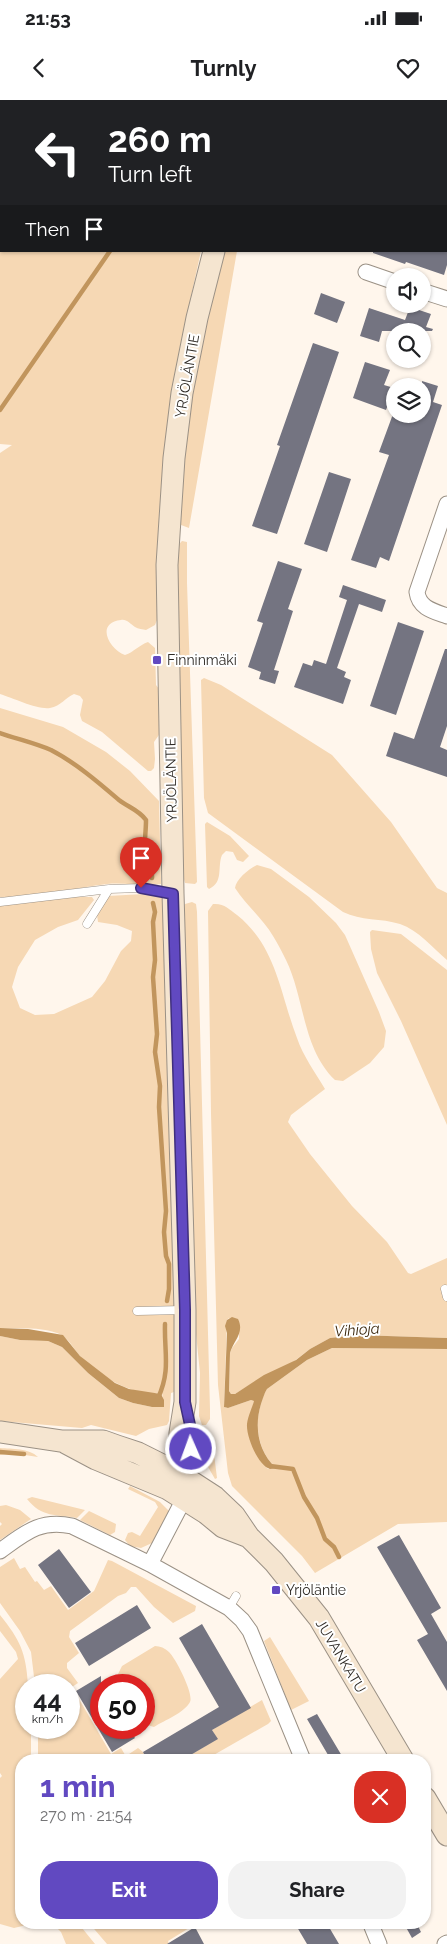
<!DOCTYPE html>
<meta charset="utf-8">
<style>
:root{--surface:#fff;--page:#f2f2f2;--text:#202124;--muted:#757577;--accent:#6149c1}
body{margin:0;font-family:Raleway,sans-serif;background:var(--page);color:var(--text);height:100vh;display:flex;flex-direction:column;font-size:19px;white-space:nowrap}
*{box-sizing:border-box;margin:0}
p{font-size:16px;color:var(--muted)}
.icon{flex:none;width:28px;height:28px;fill:none;stroke:currentColor;stroke-width:2;stroke-linecap:round;stroke-linejoin:round}
.map{position:relative;flex:1;overflow:hidden}
.panel{position:absolute;left:15px;top:1654px;width:416px;height:175px;display:flex;flex-direction:column;background:var(--surface);border-radius:20px;box-shadow:0 1px 4px #0004}
.panel>*{flex:none}
.top-card{position:absolute;left:0px;top:0px;width:448px;height:152px;box-shadow:0 1px 4px #0004;background:#202124;color:#fff;overflow:hidden}
.buttons{position:absolute;left:386px;top:168px;display:grid;gap:10px}
.buttons a{display:grid;place-items:center;width:45px;height:45px;border-radius:50%;background:var(--surface);box-shadow:0 1px 4px #0004;font-size:25px}
.speed{position:absolute;left:15px;top:1574px;display:flex;gap:10px;font-size:25px;font-weight:700;text-align:center}
.speed>*{display:grid;place-content:center;width:65px;height:65px;border-radius:50%;background:var(--surface);box-shadow:0 1px 4px #0004;line-height:1}
.speed small{font-size:12px;font-weight:400}
.speed .limit{border:8px solid #d22;background:#fff;color:#111}
.pin{position:absolute;display:grid;place-items:center;width:42px;height:42px;color:#fff;margin:-51px -21px;border-radius:50% 50% 50% 0;rotate:-45deg;box-shadow:0 0 5px #0007}
.pin .icon{rotate:45deg}
.me{position:absolute;width:55px;margin:-28px;rotate:358deg;stroke-linejoin:round;filter:drop-shadow(0 0 4px #0008)}
.turn{display:flex;align-items:center;gap:18px;height:105px;padding:0 25px;font-size:22px}
.turn .icon{width:65px;height:65px;stroke-width:2.5}
.turn b{display:block;font-size:35px;line-height:42px}
.then{display:flex;align-items:center;height:48px;padding:0 25px;background:#0003;gap:10px;font-size:19px}
.round{display:grid;place-items:center;flex:none;width:52px;height:52px;border-radius:20px;background:var(--page)}
.summary{display:flex;align-items:center;justify-content:space-between;height:85px;padding:0 25px}
h1{font-size:30px;font-weight:700;line-height:38px;color:var(--accent)}
.primary-button{display:flex;gap:10px;margin-top:auto;padding:10px 25px}
.primary-button a{flex:1;height:58px;border-radius:20px;background:var(--accent);color:#fff;font-size:20px;font-weight:700;line-height:58px;text-align:center}
.primary-button a+a{background:var(--page);color:var(--text)}
.status{display:flex;justify-content:space-between;align-items:center;height:35px;padding:0 25px;background:var(--surface);direction:ltr}
.status svg{height:14px;fill:currentColor}
header{display:flex;justify-content:space-between;align-items:center;height:65px;padding:0 25px;background:var(--surface);font-size:22px;font-weight:700}
.map>svg:first-child{display:block}
.green{fill:#f6d8b4}
.water{fill:#c1955d}
.lines{fill:none;stroke-linecap:round;stroke-linejoin:round}
.stream{stroke:#c1955d;stroke-width:4.5}
.building{fill:#747481}
.service-casing{stroke:#9b9185;stroke-width:9}
.minor-casing{stroke:#9b9185;stroke-width:17}
.secondary-casing{stroke:#9b9185;stroke-width:23}
.service{stroke:#fff;stroke-width:8}
.minor{stroke:#fff;stroke-width:15}
.secondary{stroke:#f5e5d0;stroke-width:21}
.route-casing{stroke:#3f2f7d;stroke-width:12}
.route{stroke:#6149c1;stroke-width:9}
.poi-dot{fill:#6149c1;stroke:#fff;stroke-width:2}
.labels{text-anchor:middle;dominant-baseline:central;stroke-width:4;stroke-linejoin:round;paint-order:stroke}
.street-label{font-size:14px;fill:#2f2b26;stroke:#fff}
.poi-label{font-size:14px;fill:#2f2b26;stroke:#fff;text-anchor:start}
.water-label{font-size:15px;font-style:italic;fill:#3b280e;stroke:#fff}
</style>
<div class="status"><b>21:53</b><svg viewBox="0 0 49 12"><path d="M0 12V9h3v3zM5 12V6h3v6zM10 12V3h3v9zM15 12V0h3v12zM26 1h20v11H26zM47 4h2v5h-2z"/></svg></div>
<header><svg class="icon" aria-label="back" viewBox="0 0 24 24"><path d="M15 5l-7 7 7 7"/></svg>Turnly<svg class="icon" aria-label="heart" viewBox="0 0 24 24"><path d="M12 20l-8-8c-3-5 5-10 8-4 3-6 11-1 8 4z"/></svg></header>
<div class="map">
<svg width="447" height="1844" viewBox="0 0 447 1844">
<rect width="100%" height="100%" fill="#fff6ec"/>
<path class="green" d="M0,0H248L1,1V151H201L181,242L157,520L155,525L146,530C143,529 138,529 135,527C130,524 127,519 121,520C95,523 109,549 125,555C134,552 139,545 148,542L155,548L156,585L159,589L161,632L154,642L155,659L154,668L151,671H148L102,632L82,621L80,615L83,600L80,596L74,594C66,597 61,606 50,608C38,610 13,598 0,594V353L12,345L0,344Z
M221,151H237L189,428L181,425L179,421L187,328L195,274Z
M182,441L187,442V483L197,782L195,784L185,783L183,776L177,446Z
M204,578L221,585L332,655L391,722L437,788L447,793V860C433,848 418,830 400,824C381,818 361,821 343,812L208,713L204,698L201,580Z
M0,608L63,627L106,652L130,671L159,701L161,784C142,787 125,782 107,784C73,788 34,800 0,797Z
M207,722L230,736L249,756L243,762L237,760L233,752L226,751L222,755C217,767 224,782 209,789L207,787L205,724Z
M257,765L271,769L309,797L336,823L345,835L379,912L386,931L384,947L370,963L343,981L335,980C302,948 305,899 286,860C282,852 278,844 273,836C263,819 246,805 235,788C236,779 249,769 257,765Z
M144,794L157,795L164,800L177,1217L174,1292L171,1293L169,1321L167,1325L149,1329L136,1336L91,1325L82,1328L0,1321V1236L20,1240L48,1241L62,1247L88,1273L119,1298L133,1303L152,1307H164L162,1293C132,1296 102,1278 81,1257C73,1249 69,1237 57,1233C40,1227 18,1228 0,1228V806L75,797H92L94,800L78,820L58,827L35,840L18,867L12,887L20,908L35,915L54,914L92,897L105,881L121,851L131,841L132,831L117,825L98,822L97,815L108,796Z
M192,802L196,804L197,812L210,1310V1319L206,1325H202L199,1316L200,1273L195,1224L183,811L185,804Z
M213,804C224,803 229,809 237,815C277,847 280,894 297,938C303,956 315,972 325,989L291,1015L288,1022L310,1054L352,1106L387,1142L408,1173L411,1174L447,1158V1238L357,1235L330,1238L310,1249L293,1262L256,1281L235,1294H231L229,1291L230,1253L232,1248L239,1239V1229L229,1218L227,1220L224,1307L228,1308L251,1300L254,1301L249,1337L257,1355L268,1369L276,1368C258,1351 254,1326 261,1304C262,1298 264,1294 267,1289L307,1260L332,1248L447,1249V1422L398,1424L315,1473L302,1456L232,1386L228,1373L218,1285L211,1013L208,811Z
M372,830L401,834L447,870V1025L401,921L377,873L371,849L370,832Z
M210,1344L213,1346L217,1378L215,1379L204,1360L201,1348L203,1345Z
M0,1348C12,1349 29,1348 38,1357L12,1353L0,1355Z
M130,1386L160,1402L169,1411L152,1443L141,1448L130,1446L125,1440L128,1433L132,1432L140,1436L158,1407L155,1402L128,1389Z
M32,1397L85,1410L77,1418C56,1414 42,1418 27,1399Z
M6,1405L20,1410L31,1419L0,1440V1426L2,1424L0,1422V1406Z
M89,1411L116,1424L115,1432L110,1435L80,1420Z
M14,1458L20,1469L25,1467L35,1482L37,1481L44,1490L51,1486L68,1510L94,1491L108,1460L112,1461L196,1506L195,1511L173,1523L154,1507L136,1487H131L126,1493L118,1496L70,1531L69,1537L79,1553L67,1563V1568L78,1583L72,1587L111,1654L121,1648L128,1660H38V1628H69V1585H35L31,1552L20,1531L0,1503V1467Z
M0,1515C20,1540 26,1552 28,1585H26V1628H31V1660H21V1822L35,1823L14,1828L0,1824V1678L2,1676L0,1673V1579L18,1559L16,1552L0,1531Z
M270,1537L309,1601L291,1610L264,1541Z
M155,1546C160,1546 165,1548 169,1552C176,1559 194,1594 190,1602C184,1613 165,1620 154,1627L144,1624V1585H120L116,1578L122,1566Z
M262,1600L271,1621L268,1624L205,1660H182L217,1639L212,1630Z
M138,1648L143,1652L147,1660H132L129,1654Z
M52,1823H78L95,1844H66L61,1832Z
M89,1823H194V1825L168,1841L169,1844H107Z"/>
<path class="water" d="M232,1217L238,1219C245,1233 233,1241 230,1253L229,1291L231,1294H235L264,1275L296,1260L310,1249L330,1238L357,1235L447,1238V1249L332,1248L307,1260L267,1289C264,1294 263,1298 261,1304C254,1327 258,1351 276,1368L270,1369C258,1365 246,1337 247,1324C248,1316 252,1308 254,1301L251,1300L228,1308L224,1307L227,1233L225,1226L227,1220Z
M0,1228L28,1229L63,1235L80,1256L115,1283L129,1289L161,1294L164,1300V1307H152L133,1303L119,1298L88,1273L62,1247L48,1241L20,1240L0,1236Z"/>
<g class="lines">
<path class="stream" d="M228,1L229,0
M0,310L110,151
M0,633C17,639 35,643 51,650C76,663 98,682 119,700C128,707 139,710 146,720C146,732 144,742 145,754C147,763 153,768 152,778
M153,803L155,812L153,822L155,860L153,877L157,934L155,952L160,986L159,1007L166,1111L164,1132L166,1156L169,1164V1189L167,1201
M158,1298C171,1270 164,1252 165,1224
M0,1352L24,1354
M270,1366L293,1369L304,1397L317,1418L325,1439L334,1447L339,1457"/>
</g>
<path class="building" d="M373,151H447V165L444,175L406,162L405,164L373,153Z
M321,193L345,202L337,223L314,214Z
M410,207L431,214L426,227L433,229L432,231H382L379,242L360,236L369,208L405,220Z
M313,243L339,252L277,434L252,426L280,346L277,345Z
M365,262L390,270L384,285L394,288L386,310L353,298Z
M422,281L438,286L433,302L442,305L389,461L380,457L376,468L351,460L389,355L379,352L393,314H422Z
M329,372L351,379L327,452L304,444Z
M278,461L302,469L288,509L293,511L274,570L279,571L275,584L259,579L261,572L248,567L263,523L257,521Z
M343,485L386,500L382,512L359,504L337,568L346,572L344,577L351,580L343,604L294,587L303,563L312,566L314,560L326,564L347,500L339,497Z
M398,522L424,531L396,615L370,606Z
M445,549H447V626L440,647L447,650V677L386,656L394,632L414,639Z
M399,1435L441,1508L431,1514L447,1542V1591L417,1540L428,1534L377,1447Z
M59,1449L91,1492L69,1508L38,1465Z
M137,1505L151,1528L89,1566L75,1543Z
M202,1524L251,1608L212,1630L218,1639L182,1660H147L143,1652L219,1607L179,1538Z
M101,1576V1628H128L135,1638L112,1652L76,1591Z
M317,1614L342,1656L336,1660H331L307,1619Z
M294,1822H326L339,1844H307Z
M403,1822H416L421,1832L412,1838Z
M195,1827L204,1844H167Z"/>
<g class="lines">
<defs>
<path id="service" d="M0,802L109,789L141,788L171,793
M87,824L109,789
M445,1189L447,1197
M137,1211L183,1210
M229,1508L236,1496"/>
<path id="minor" d="M446,59H447
M366,172L395,182
M422,191L447,199
M447,404L417,492C419,508 433,511 447,516
M0,1451C25,1433 40,1419 72,1426L150,1464L229,1508L242,1520L250,1531L303,1660
M150,1464L184,1399
M370,1822L379,1844
M445,1844L447,1843"/>
<path id="secondary" d="M258,1V0
M0,1332L61,1341H103L117,1346L138,1353L178,1373L215,1397L234,1415L249,1437L274,1462L319,1518L403,1660
M66,1343L96,1359L168,1389L206,1413L223,1427L249,1437
M184,1399L178,1373L180,1333L185,1302V1210L173,793L167,465L174,358L182,293L197,218L214,151
M425,1698L447,1735"/>
</defs>
<use href="#service" class="service-casing"/>
<use href="#minor" class="minor-casing"/>
<use href="#secondary" class="secondary-casing"/>
<use href="#service" class="service"/>
<use href="#minor" class="minor"/>
<use href="#secondary" class="secondary"/>
</g>
<g class="lines">
<defs>
<path id="route" d="M141,788L173,794L185,1210V1302L192,1334L191,1349"/>
</defs>
<use href="#route" class="route-casing"/>
<use href="#route" class="route"/>
</g>
<g class="poi-dot">
<rect x="152" y="555" width="10" height="10" rx="2.5"/>
<rect x="271" y="1485" width="10" height="10" rx="2.5"/>
</g>
<g class="labels">
<g class="street-label">
<text transform="translate(187 276) rotate(-80)">YRJÖLÄNTIE</text>
<text transform="translate(171 680) rotate(-91)">YRJÖLÄNTIE</text>
<text transform="translate(341 1556) rotate(59)">JUVANKATU</text>
</g>
<g class="poi-label">
<text x="167" y="560">Finninmäki</text>
<text x="286" y="1490">Yrjöläntie</text>
</g>
<g class="water-label">
<text transform="translate(357 1230) rotate(-4)">Vihioja</text>
</g>
</g>
</svg>
<div class="buttons">
<a><svg class="icon" aria-label="sound" viewBox="0 0 24 24"><path d="M4 9h4l5-4v14l-5-4H4zM17 9q2 3 0 6"/></svg></a>
<a><svg class="icon" aria-label="search" viewBox="0 0 24 24"><circle cx="10" cy="10" r="6"/><path d="M15 15l6 6"/></svg></a>
<a><svg class="icon" aria-label="layers" viewBox="0 0 24 24"><path d="M12 4l9 5-9 5-9-5zM3 14l9 5 9-5"/></svg></a>
</div>
<div class="speed"><div>44<small>km/h</small></div><div class="limit">50</div></div>
<div class="pin" style="left:141px;top:788px;background:#d93025"><svg class="icon" aria-label="arrive" viewBox="0 0 24 24"><path d="M6 21V4h12l-3 4 3 4H6"/></svg></div>
<svg class="me" style="left:191px;top:1349px" viewBox="-20 -20 40 40"><circle r="17" fill="#6149c1" stroke="#fff" stroke-width="3"/><path d="M0-11L8 9 0 5-8 9z" fill="#fff"/></svg>
<div class="top-card">
<div class="turn"><svg class="icon" aria-label="left" viewBox="0 0 24 24"><path d="M17 20v-9H6M10 6l-5 5 5 5"/></svg><div><b>260 m</b>Turn left</div></div>
<div class="then">Then<svg class="icon" aria-label="arrive" viewBox="0 0 24 24"><path d="M6 21V4h12l-3 4 3 4H6"/></svg></div>
</div>
<section class="panel">
<div class="summary"><div><h1>1 min</h1><p>270 m · 21:54</p></div><a class="round" style="background:#d93025;color:#fff"><svg class="icon" aria-label="close" viewBox="0 0 24 24"><path d="M6 6l12 12M18 6L6 18"/></svg></a></div>
<div class="primary-button"><a>Exit</a><a>Share</a></div>
</section>
</div>
